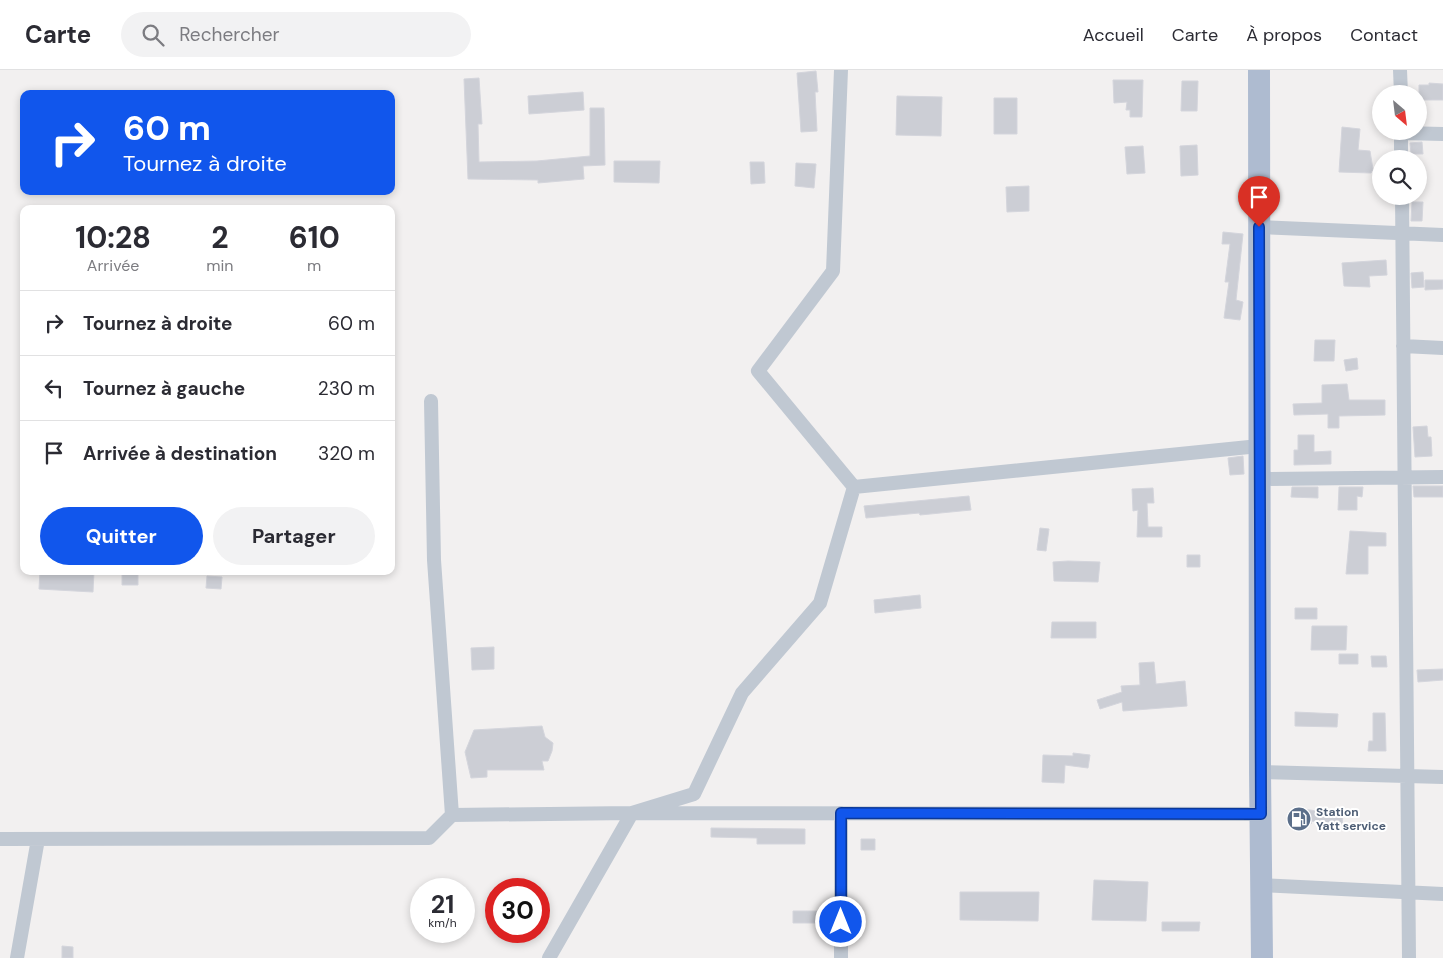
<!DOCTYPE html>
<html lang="fr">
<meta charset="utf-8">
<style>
:root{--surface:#fff;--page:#f2f2f3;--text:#2b2b33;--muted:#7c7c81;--line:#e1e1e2;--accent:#1156ec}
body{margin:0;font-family:"DM Sans",sans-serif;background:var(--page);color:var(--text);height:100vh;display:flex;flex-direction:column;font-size:19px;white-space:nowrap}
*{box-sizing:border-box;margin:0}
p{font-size:16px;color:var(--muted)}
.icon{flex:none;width:28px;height:28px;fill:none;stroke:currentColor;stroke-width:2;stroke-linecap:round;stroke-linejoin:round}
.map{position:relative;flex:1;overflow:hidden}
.panel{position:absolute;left:20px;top:135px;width:375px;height:370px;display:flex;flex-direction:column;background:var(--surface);border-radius:10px;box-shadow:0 2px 8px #0003}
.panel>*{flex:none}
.top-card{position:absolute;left:20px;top:20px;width:375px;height:105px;border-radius:10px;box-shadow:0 2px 8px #0003;background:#1156ec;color:#fff;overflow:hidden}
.needle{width:32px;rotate:152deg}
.buttons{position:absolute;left:1372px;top:15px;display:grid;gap:10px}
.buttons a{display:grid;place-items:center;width:55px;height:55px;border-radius:50%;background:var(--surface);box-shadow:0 2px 8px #0003;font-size:25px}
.speed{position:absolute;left:410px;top:808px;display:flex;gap:10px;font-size:25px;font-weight:700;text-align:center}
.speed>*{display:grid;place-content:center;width:65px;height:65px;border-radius:50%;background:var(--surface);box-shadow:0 2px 8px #0003;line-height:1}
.speed small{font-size:12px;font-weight:400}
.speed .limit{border:8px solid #d22;background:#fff;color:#111}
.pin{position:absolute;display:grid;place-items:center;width:42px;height:42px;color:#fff;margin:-51px -21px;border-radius:50% 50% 50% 0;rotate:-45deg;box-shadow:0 0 5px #0007}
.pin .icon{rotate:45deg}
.me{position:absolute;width:55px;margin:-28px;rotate:0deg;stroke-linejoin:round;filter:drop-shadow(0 0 4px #0008)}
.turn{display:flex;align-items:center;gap:18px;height:105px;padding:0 20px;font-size:22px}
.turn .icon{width:65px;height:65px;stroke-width:2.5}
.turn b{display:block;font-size:35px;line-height:42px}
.eta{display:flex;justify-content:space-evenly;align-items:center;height:85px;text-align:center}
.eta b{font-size:30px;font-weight:700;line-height:35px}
.action{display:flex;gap:10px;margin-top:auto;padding:10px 20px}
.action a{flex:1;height:58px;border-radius:30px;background:var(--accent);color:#fff;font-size:20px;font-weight:700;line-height:58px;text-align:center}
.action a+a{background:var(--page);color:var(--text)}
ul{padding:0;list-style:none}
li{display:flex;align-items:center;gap:15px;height:65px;padding:0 20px;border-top:1px solid var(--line)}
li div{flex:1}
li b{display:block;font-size:19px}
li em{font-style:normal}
header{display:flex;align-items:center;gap:30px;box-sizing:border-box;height:70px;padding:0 25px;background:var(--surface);border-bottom:1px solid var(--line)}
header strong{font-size:24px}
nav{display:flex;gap:28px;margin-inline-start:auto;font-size:18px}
.search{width:350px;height:45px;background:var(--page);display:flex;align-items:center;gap:12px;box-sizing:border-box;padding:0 18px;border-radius:28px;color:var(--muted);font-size:19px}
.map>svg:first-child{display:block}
.building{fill:#ccced5;stroke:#d4d5dc}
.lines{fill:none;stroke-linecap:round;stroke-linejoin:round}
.street{stroke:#c0c8d2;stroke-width:14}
.primary{stroke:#aebbd0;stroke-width:22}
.route-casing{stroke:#0b3899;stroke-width:12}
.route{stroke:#1156ec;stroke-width:9}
.labels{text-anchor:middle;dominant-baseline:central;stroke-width:4;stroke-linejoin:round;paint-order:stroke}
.service-label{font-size:12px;font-weight:bold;fill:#4e5e75;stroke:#fff;text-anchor:start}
</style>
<header>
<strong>Carte</strong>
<div class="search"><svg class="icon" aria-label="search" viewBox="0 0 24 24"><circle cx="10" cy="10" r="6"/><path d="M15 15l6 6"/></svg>Rechercher</div>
<nav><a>Accueil</a><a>Carte</a><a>À propos</a><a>Contact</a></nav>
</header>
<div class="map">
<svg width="1443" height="888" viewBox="0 0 1443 888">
<rect width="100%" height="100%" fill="#f2f0f0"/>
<path class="building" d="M816,1L818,22H815L817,61L801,62L797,3Z
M479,8L482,54H478L479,92L537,91L590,86V38H604L605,95L583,96L584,109L538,113V110L468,109L464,9Z
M1113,10H1143L1142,47H1130V40H1126L1127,32L1114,33Z
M1182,11H1198L1197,41H1181Z
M1429,13L1443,14V30H1419V15H1429Z
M583,22L584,40L529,44L528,26Z
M897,26L942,27L941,66L896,65Z
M994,28H1017V64H994Z
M1342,57L1360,59L1358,80L1370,81L1373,99L1371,103L1339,102Z
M1422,72L1423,84H1411L1410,73Z
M1197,75L1198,105L1181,106L1180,76Z
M1143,76L1145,103L1127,104L1125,77Z
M614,91H660L659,113L614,112Z
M750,92H764L765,113L751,114Z
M796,93L816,94L814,118L795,116Z
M1029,116V141L1007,142L1006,117Z
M1412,132H1423L1422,151H1411Z
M1223,162L1243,164L1236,230L1243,232L1240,250L1224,248L1229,212H1225L1230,174H1222Z
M1386,190L1387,205L1369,206L1370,217L1344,216L1342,193Z
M1423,202L1424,217L1412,218L1411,203Z
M1425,210H1443V219L1425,220Z
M1315,270H1335L1334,291H1314Z
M1357,288L1358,299L1346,301L1344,290Z
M1347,314L1349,330H1385V345L1339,346V358H1328V344L1294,345L1293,334L1322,333V315Z
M1427,356L1428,367H1431L1432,386L1415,387L1413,357Z
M1298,365H1314V382L1331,381V394L1294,395V380H1298Z
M1243,386L1244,404L1230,405L1228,388Z
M1413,416H1443V427H1414Z
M1292,417H1318V428L1291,427Z
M1339,417H1363L1362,427L1357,426V440H1338Z
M1153,418L1154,433H1147L1148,457H1162V467H1137L1138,440L1133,441L1132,419Z
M969,426L971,440L920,445L919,443L866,448L864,436Z
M1040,458L1049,459L1046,481L1037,480Z
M1350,461L1386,463V476H1368V504H1346Z
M1187,485H1200V497H1187Z
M1068,491L1100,492L1098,512L1054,511L1053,492Z
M40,501H94L93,522L39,519Z
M122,501L138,502V515H122Z
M207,506L222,507L221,519L206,518Z
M920,525L921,538L875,543L874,530Z
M1295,538H1317V549H1295Z
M1052,552H1096V568H1051Z
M1312,556H1347L1346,580H1311Z
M494,577V599L472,600L471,578Z
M1339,584H1358V594H1339Z
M1371,586H1386L1387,597H1372Z
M1154,592L1156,614L1185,611L1187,636L1123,641L1122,632L1100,639L1097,630L1122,622L1121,616L1140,615L1139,593Z
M1443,599V610L1418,612L1417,600Z
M1295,642L1338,644L1337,657L1295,656Z
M1373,643H1385L1386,681H1368L1369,671H1373Z
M542,656L545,667L553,673L552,681L548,691H542L544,700H487V707L471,708L465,682L474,660Z
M1073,683L1090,685L1088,698L1065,695L1064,713L1042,712L1043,685L1073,686Z
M1292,739L1310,740L1343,745L1342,755L1312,751L1311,754H1291Z
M711,758L805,759V774H757V768L711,767Z
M861,769H875V780H861Z
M1094,810L1148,812L1146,851L1092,850Z
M960,822H1039L1038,851L960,850Z
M793,841H817L816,853H793Z
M1162,852H1200L1199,861H1162Z
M62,876L73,877V888H62Z"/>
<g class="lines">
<path class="street" d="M841,0L833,201L758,301L854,417
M1400,0L1401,24
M1401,61V89
M1401,63L1443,64
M1402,126L1409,888
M1259,157L1443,165
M1403,276L1443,278
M431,331L434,490L452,745L632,743L1261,744
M1260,409L1443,407
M1260,702L1443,707
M0,769L429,768L452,745
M1261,815L1443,824
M17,888L38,769
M549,888L632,743L694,724L742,623L820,533L854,417L1259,376
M841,888V743"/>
<path class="primary" d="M1259,0L1260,702L1262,888"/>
</g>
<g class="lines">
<defs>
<path id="route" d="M841,852V743L1261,744L1259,157"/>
</defs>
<use href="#route" class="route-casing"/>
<use href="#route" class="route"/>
</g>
<defs>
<symbol id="fuel-disc" viewBox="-11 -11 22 22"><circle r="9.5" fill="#5c6f8a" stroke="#fff"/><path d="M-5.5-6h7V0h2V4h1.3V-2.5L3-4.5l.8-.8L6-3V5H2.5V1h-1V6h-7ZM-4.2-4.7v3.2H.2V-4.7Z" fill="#fff"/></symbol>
</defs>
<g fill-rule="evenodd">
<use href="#fuel-disc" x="1285" y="735" width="28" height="28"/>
</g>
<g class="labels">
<g class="service-label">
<text x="1316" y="742">Station<tspan x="1316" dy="14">Yatt service</tspan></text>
</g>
</g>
</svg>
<div class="buttons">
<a><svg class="needle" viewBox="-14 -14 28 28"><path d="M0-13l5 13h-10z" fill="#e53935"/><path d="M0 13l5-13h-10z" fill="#7c7c81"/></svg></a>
<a><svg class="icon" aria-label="search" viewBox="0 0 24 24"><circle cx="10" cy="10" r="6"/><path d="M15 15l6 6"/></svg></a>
</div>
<div class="speed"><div>21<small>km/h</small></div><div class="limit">30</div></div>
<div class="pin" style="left:1259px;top:157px;background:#d93025"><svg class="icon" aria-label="arrive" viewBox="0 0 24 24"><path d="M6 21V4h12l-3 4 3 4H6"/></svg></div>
<svg class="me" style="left:841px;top:852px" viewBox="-20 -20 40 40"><circle r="17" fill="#1156ec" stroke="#fff" stroke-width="3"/><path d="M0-11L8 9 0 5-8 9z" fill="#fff"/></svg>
<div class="top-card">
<div class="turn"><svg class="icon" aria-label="right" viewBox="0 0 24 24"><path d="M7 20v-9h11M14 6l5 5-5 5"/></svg><div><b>60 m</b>Tournez à droite</div></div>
</div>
<section class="panel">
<div class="eta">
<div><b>10:28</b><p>Arrivée</p></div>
<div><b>2</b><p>min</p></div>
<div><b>610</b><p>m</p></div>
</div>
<ul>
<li><svg class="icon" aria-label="right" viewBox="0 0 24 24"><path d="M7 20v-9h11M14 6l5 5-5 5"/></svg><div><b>Tournez à droite</b></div><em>60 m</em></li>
<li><svg class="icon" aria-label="left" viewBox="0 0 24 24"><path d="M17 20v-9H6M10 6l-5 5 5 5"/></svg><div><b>Tournez à gauche</b></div><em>230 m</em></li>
<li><svg class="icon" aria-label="arrive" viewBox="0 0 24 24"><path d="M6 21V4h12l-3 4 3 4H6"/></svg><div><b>Arrivée à destination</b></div><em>320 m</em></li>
</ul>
<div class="action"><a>Quitter</a><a>Partager</a></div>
</section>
</div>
